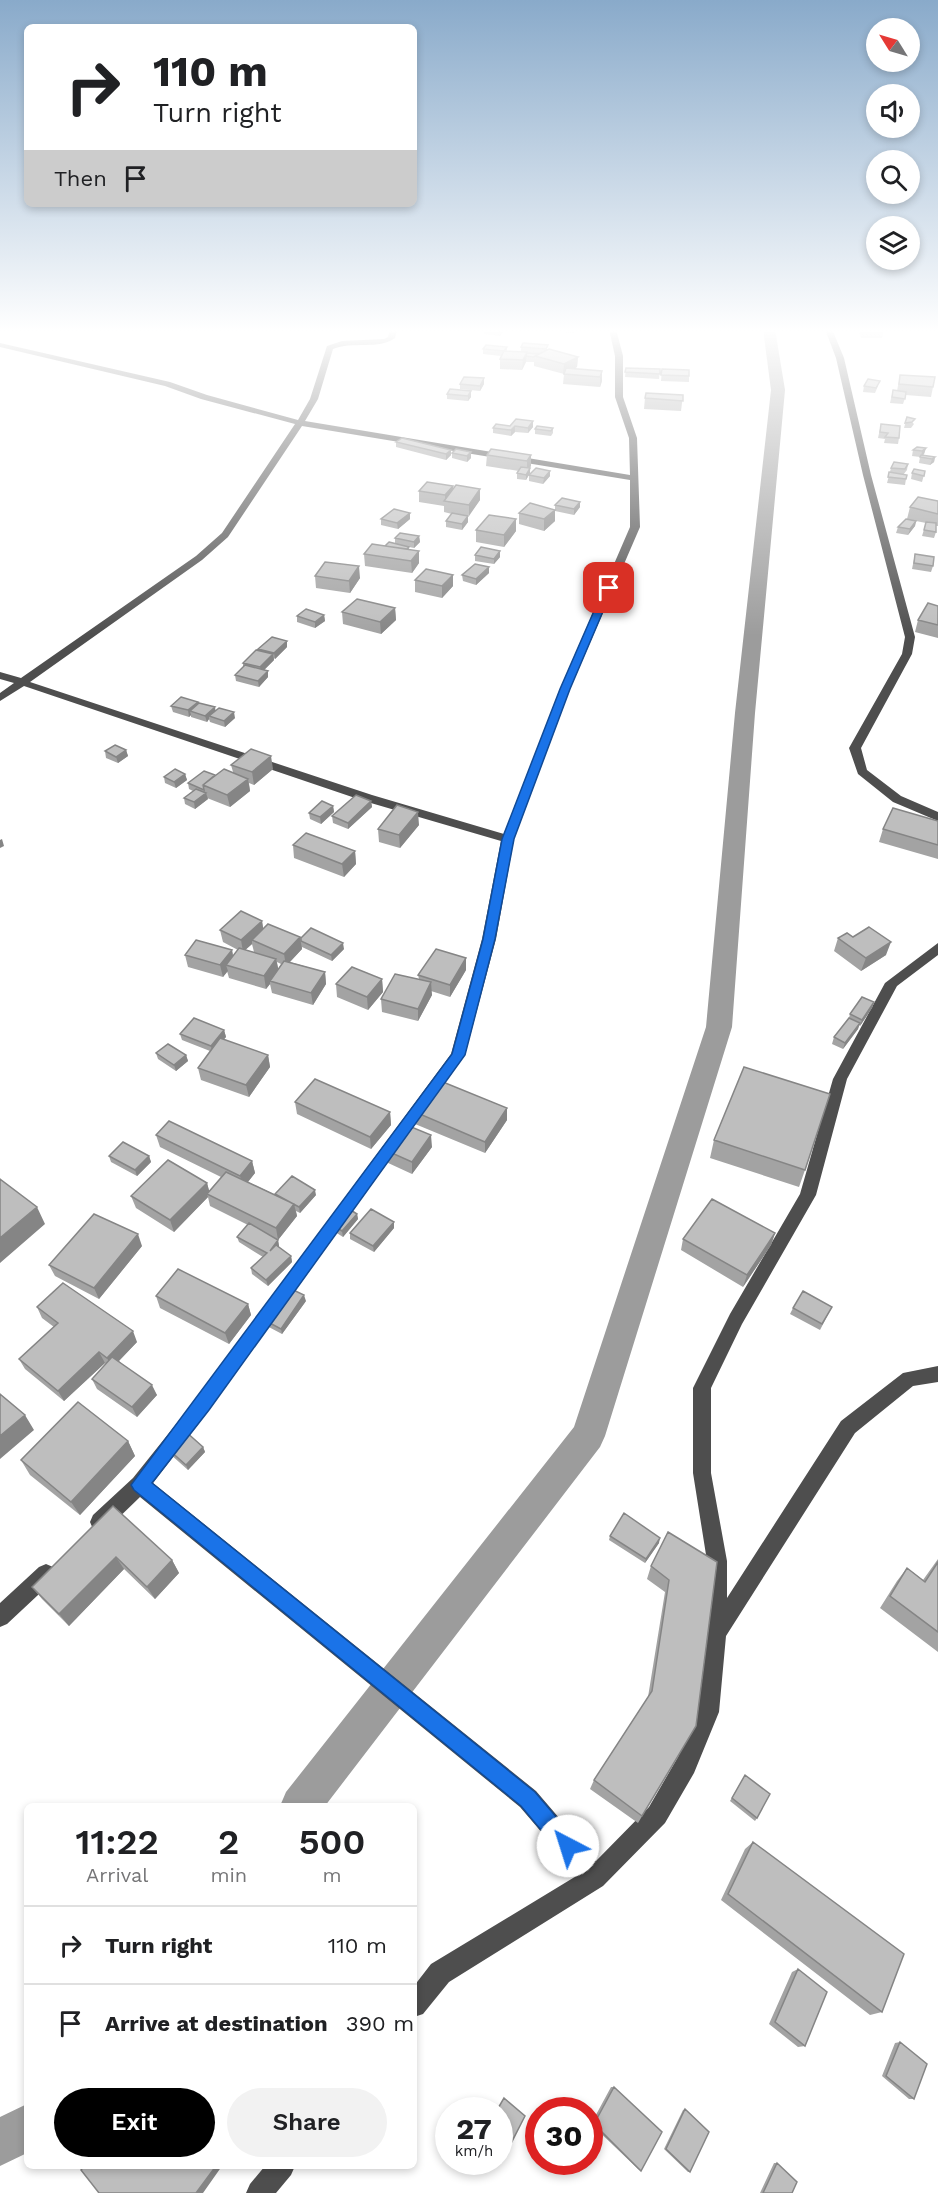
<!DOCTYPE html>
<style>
:root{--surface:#fff;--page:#f2f2f2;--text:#202124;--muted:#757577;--line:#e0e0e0;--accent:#000}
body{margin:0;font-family:"Work Sans",sans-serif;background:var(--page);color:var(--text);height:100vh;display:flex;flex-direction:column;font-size:22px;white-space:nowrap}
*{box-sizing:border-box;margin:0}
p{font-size:20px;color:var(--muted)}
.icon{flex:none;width:33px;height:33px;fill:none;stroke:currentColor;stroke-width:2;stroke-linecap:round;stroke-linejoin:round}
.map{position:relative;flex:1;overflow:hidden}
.sheet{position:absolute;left:24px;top:1803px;width:393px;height:366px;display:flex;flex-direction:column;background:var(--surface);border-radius:9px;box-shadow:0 3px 9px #0003}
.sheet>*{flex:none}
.guide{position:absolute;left:24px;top:24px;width:393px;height:183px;border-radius:9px;box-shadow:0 3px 9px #0003;background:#fff;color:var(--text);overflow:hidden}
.needle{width:39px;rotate:307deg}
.tools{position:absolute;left:866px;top:18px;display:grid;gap:12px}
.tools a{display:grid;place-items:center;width:54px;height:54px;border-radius:50%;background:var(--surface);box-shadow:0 3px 9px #0003;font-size:30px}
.speed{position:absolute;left:435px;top:2097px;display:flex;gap:12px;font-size:30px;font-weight:700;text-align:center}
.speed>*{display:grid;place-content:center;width:78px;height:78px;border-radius:50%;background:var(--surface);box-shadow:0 3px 9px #0003;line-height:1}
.speed small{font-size:15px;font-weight:400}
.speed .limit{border:9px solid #d22;background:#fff;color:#111}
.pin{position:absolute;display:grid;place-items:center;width:51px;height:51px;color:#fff;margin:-26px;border-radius:12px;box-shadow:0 3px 9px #0006}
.me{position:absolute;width:66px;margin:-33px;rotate:320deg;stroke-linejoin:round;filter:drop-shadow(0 0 4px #0008)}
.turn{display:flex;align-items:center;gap:21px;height:126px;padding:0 30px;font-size:27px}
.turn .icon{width:78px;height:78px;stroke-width:2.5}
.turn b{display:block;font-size:42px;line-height:51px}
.then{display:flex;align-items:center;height:57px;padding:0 30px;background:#0003;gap:12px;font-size:22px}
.eta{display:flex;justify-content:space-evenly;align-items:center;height:102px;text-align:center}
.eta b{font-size:36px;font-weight:600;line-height:42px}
.button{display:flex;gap:12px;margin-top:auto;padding:12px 30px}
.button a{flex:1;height:69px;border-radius:36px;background:var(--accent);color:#fff;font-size:24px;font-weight:600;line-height:69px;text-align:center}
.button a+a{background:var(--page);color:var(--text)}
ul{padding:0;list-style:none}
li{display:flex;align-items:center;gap:18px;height:78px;padding:0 30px;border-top:2px solid var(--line)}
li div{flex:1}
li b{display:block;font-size:22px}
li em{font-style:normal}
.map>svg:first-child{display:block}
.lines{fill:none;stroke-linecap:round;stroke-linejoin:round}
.canal{fill:#9c9c9c;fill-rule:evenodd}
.minor{fill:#4e4e4e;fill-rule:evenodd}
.wall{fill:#a3a3a3;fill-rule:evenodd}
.shaded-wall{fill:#858585}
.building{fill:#bebebe;stroke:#858585;stroke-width:1.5}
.route{fill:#1a73e8;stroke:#114b97;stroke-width:1.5}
</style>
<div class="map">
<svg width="938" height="2193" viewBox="0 0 938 2193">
<rect width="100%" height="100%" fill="#fff"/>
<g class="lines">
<path class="canal" d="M763,329H775L785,390L755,713L732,1027L605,1436L600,1447L325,1806H280L286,1792L574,1427L706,1027L735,713L771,390Z
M27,2104V2153L0,2166V2117Z"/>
<path class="minor" d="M390,329H397L395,338C379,350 352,341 333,349L318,399L305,421L630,475L629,438L615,397V356L609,329H616L623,356V397L637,438L640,527L570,689L514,839L496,939L465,1055L209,1410L153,1483L536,1791L596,1861L649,1807L678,1757L697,1712L706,1633L707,1561L693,1473V1388L730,1314L800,1194L833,1079L885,983L938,943V955L897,986L847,1079L816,1195L742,1324L711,1388V1473L727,1561V1598L841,1421L903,1373L938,1366V1382L913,1386L855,1433L726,1636L719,1712L694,1773L665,1823L603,1886L449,1982L423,2014L414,2017V1986L431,1964L578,1875L520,1807L140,1497L107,1529L100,1532L93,1529L90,1522L93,1515L133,1478L197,1398L451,1054L482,939L501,841L364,801L24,686L0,701V693L14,683L0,679V672L21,678L196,556L222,533L295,424L201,399L165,386L0,347V343L170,382L207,395L298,420L310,399L327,346L342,341L384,339L388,337ZM302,426L630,480V527L560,689L504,834L372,795L30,682L202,560L228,537Z
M825,329H832L844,358L871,475L915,637L912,654L861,748L867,770L901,796L938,812V821L893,802L858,774L849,748L902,654L905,637L863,475L836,358Z
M46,1564L53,1567L56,1574L53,1581L7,1624L0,1627V1603L39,1567Z
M265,2166H295L291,2175L276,2193H246L250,2184Z"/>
</g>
<path class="wall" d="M484,329H503V332L500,336L484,334Z
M516,329H546L545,331Z
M549,329H575L574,333L549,331Z
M858,329H884L882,338H861Z
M507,347V351L521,352V347L547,349L578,357L577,367L574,369L602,371V381L600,387L563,384L564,374L534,366V362H526L522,370L500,369V359L501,356L483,354V349Z
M626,368L660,369L659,379L625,377Z
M662,369L689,376V382L661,381Z
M900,375L933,387L931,397L906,395L903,404L890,403L893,390L897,391Z
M484,378V384L480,391L460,389V384Z
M864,386H878L875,393L863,392Z
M471,391V397L468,401L447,399V394Z
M683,395L681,411L644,409L645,398Z
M907,417L914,424L911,428H904Z
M533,421V427L528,433L515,432L511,436L493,433V428L510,426Z
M881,424L899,438L898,444L884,443L885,439L878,438Z
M553,428V433L551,436L535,434V429Z
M396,442L451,455L446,460L396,447Z
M926,448L924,454L923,455L935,457L934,462L930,465L919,463L920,457L912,456L913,450Z
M456,449L471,458L467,462L452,458V453Z
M487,455H531L530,473L526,480L517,479V473L519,471L486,466Z
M908,464L907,470L903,475L906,479L905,485L887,483L891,468Z
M925,471L922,482L911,479L912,473Z
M529,475L550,476L543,484L529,481Z
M453,489L480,500L468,516V522L462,530L446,527V521L452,514L444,512V506L419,502V491Z
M938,501V526H936V532L934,538L922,536L926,523L916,521L915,526L908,535L896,533L898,527L907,519L910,507Z
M555,505L580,507L574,515L555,511V521L544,531L519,524V513L555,510Z
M381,519H410L398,529L381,525Z
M516,519V531L504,547L476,542V530Z
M419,536L420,542L414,548L409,547V550L419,563L412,573L365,566L364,554L385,546L395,544V538Z
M915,554L933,566L931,572L912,569Z
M475,555L500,557L494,564L475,561Z
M489,573L476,585L463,581L462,575Z
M453,575V586L442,598L415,592V580Z
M315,576L360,578L350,593L316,588Z
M938,606V638L915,632L918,620Z
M395,608L396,620L381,634L343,624L342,612Z
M324,615L325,621L315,628L297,622V616Z
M287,647L275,659L274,658V660L264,670L268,677L259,687L236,681L235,675L243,667V663L259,651L258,649Z
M198,702V704L235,718L225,727L210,722L209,719L207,722L191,717V715L189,717L173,712L171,706Z
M126,750L128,756L118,763L106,758L105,751Z
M231,765L273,769L254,785L249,783L250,791L230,807L207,798L208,799L195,809L185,804L184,798L193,791L189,789L188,783L215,775L233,772Z
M185,774L187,780L176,788L165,783L164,777Z
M371,801L372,807L348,829L333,823L332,816Z
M333,806L334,812L321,824L310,819L309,813Z
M938,821V859L879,842L883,829Z
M419,825L400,848L379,842L378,829Z
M293,845L355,851L356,864L344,877L294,858Z
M262,921L263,928L344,949L332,961L302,947V949L290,962L325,972L326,984L313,1005L272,993L270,984L266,989L229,978L227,971L223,977L188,967L185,955L232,950L233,956L238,950L223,942L220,930ZM252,944L254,952L245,950ZM277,962L281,964L278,969Z
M838,938L886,955L861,971L834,951Z
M466,970L450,997L431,991L432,995L418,1021L382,1012L381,999L419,979L418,975Z
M382,979L383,992L368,1010L337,997L336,984Z
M874,1002L872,1008L860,1026L859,1025L858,1029L843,1049L832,1044L834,1037L849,1018L850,1014Z
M224,1030L226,1037L223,1040L268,1055L270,1067L249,1097L201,1080L198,1068L210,1051L182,1040L180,1034Z
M156,1053L186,1055L188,1061L176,1071L158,1059Z
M295,1102L390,1112L391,1125L371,1149L297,1114Z
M415,1112L507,1120L485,1153L415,1124Z
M156,1135L252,1161L255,1173L248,1182L276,1195L275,1194L316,1195L300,1213L296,1211L297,1216L278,1240L279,1246L278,1247L291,1256L292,1262L268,1286L252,1274L251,1268L263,1257L239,1242L237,1237L248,1225L210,1206L208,1197L174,1232L136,1208L131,1196L207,1183L209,1191L221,1177L160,1147Z
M714,1140L805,1170L799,1187L710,1158Z
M432,1147L412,1174L386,1162L385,1150Z
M109,1156H149L151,1162L137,1176L111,1162Z
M357,1214L358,1219L343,1237L332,1230L331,1224Z
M394,1222V1228L374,1252L350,1239V1233Z
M775,1233L771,1245L743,1287L681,1250L683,1239Z
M142,1246L99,1299L55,1276L49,1265Z
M156,1296L248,1304L251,1315L229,1344L160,1308Z
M306,1301L282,1334L265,1325L264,1320Z
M37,1307L137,1342L119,1361L157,1395L137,1417L97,1389L92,1379L106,1364L105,1363L64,1401L25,1369L19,1359L54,1327L42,1318Z
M832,1307L820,1330L790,1314L793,1308Z
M128,1441L135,1456L80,1515L30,1475L21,1460Z
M203,1447L205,1452L188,1470L170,1454L168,1449Z
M113,1506L172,1560L179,1573L155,1599L124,1569L69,1626L42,1599L32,1587Z
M610,1536L659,1543L645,1563L609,1540Z
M938,1559V1652L880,1608L897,1581L907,1568L923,1580Z
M717,1562L696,1726L638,1823L590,1789L594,1780L648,1697L665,1592L647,1579L651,1566Z
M745,1775L757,1818L755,1821L730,1801Z
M753,1842L882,2012L870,2015L721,1900L745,1849Z
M798,1969L805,2046L798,2047L769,2024L792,1972Z
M900,2042L914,2099H909L882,2076L895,2043Z
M611,2087H614L641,2171L638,2169L591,2124Z
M685,2109L690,2172H688L664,2149L683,2110Z
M774,2163H777L792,2193H760Z"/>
<path class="shaded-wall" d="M502,329H503V332L500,336V331Z
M527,352L526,362L522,370L523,360Z
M578,357L577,367L563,374L564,364Z
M602,371V381L600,387V377Z
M484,378V384L480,391V386Z
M471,391V397L468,401V396Z
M533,421V427L528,433V428Z
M515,426V432L511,436V430Z
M926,448L924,454L921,457L922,451Z
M451,450V455L446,460V454Z
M471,452V458L467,462V456Z
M531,455V466L527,472V461Z
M935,457L934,462L930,465L932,459Z
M530,468V473L526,480V475Z
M550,471V476L543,484L544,478Z
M453,486V497L445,501V495Z
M480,489V500L469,516V505Z
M580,502V507L574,515V509Z
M555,510V521L544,531V519Z
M410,513V519L398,529L397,523Z
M468,516V522L462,530V524Z
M516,519V531L504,547V535Z
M916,521L915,526L908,535L910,529Z
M419,536L420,542L414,548V542Z
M419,551V563L412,573L411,561Z
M500,551V557L494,564V559Z
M359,566L360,578L350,593L349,581Z
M489,567V573L476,585V579Z
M453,575V586L442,598V586Z
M395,608L396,620L381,634L380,622Z
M324,615L325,621L315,628V622Z
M287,641V647L275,659L274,653Z
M273,654L274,660L261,673L260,667Z
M268,671V677L259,687L258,681Z
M198,702L199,708L190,711L191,715L189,717L188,710Z
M215,707L216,714L209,716V719L207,722L205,716Z
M234,712L235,718L225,727L224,721Z
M126,750L128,756L118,763L116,757Z
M271,756L273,769L254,785L252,772Z
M185,774L187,780L176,788L174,782Z
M248,779L250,791L230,807L227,795Z
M204,790L205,794L206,793L208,799L195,809L194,802L204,794Z
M371,801L372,807L348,829V823Z
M333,806L334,812L321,824L320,817Z
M418,812L419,825L400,848L399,835Z
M2,839L4,846L0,848V840Z
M355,851L356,864L344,877L342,864Z
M262,921L264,934L252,940V944L243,952L241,940Z
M300,937L302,949L286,966L284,954Z
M891,942L886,955L861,971L866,958Z
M343,943L344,949L332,961L331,955Z
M232,950L234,962L226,965L228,971L223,977L220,965Z
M466,958V970L450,997V985Z
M276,959L279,972L270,981V984L266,989L264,976Z
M325,972L326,984L313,1005L311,993Z
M382,979L383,992L368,1010L367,997Z
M431,982L432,995L418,1021V1009Z
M874,1002L872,1008L860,1026L862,1020Z
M860,1023L858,1029L843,1049L845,1043Z
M224,1030L226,1037L212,1052L211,1046Z
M186,1055L188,1061L176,1071L174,1065Z
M268,1055L270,1067L249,1097L246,1085Z
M507,1108V1120L485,1153V1142Z
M390,1112L391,1125L371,1149L370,1137Z
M431,1135L432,1147L412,1174V1162Z
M149,1156L151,1162L137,1176L135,1170Z
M252,1161L255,1173L243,1188L240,1176Z
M207,1183L210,1194H207L208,1197L174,1232L170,1220Z
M315,1190L316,1195L300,1213L299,1207Z
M294,1204L297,1216L278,1240L276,1228Z
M37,1207L45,1224L0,1263V1238Z
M357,1214L358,1219L343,1237L342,1231Z
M394,1222V1228L374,1252L373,1246Z
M775,1233L771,1245L743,1287L747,1275Z
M138,1234L142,1246L99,1299L94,1288Z
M278,1240L279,1246L271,1256L270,1251Z
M291,1256L292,1262L268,1286L266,1280Z
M304,1295L306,1301L282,1334L281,1329Z
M248,1304L251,1315L229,1344L225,1333Z
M133,1331L137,1342L112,1368L107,1358Z
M99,1352L105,1363L64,1401L58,1391Z
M152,1385L157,1395L137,1417L132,1407Z
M25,1415L34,1430L0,1459V1436Z
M128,1441L135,1456L80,1515L71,1502Z
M203,1447L205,1452L188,1470L186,1465Z
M660,1538L659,1543L645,1563L646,1559Z
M116,1557L124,1569L69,1626L59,1614Z
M172,1560L179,1573L155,1599L147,1587Z
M216,2166H222L203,2193H196Z"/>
<path class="building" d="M484,329H502L500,331Z
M523,343L548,345L546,349L521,347Z
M486,345L507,347L504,351L483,349Z
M549,349L578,357L564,364L535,356Z
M504,351L527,352L523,360L500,359Z
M527,353L538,354L535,356L534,357L526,356Z
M566,368L602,371L600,377L564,374Z
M626,368L660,369V374L625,372Z
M662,369L689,370V376L661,375Z
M900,375L935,377L933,387L899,384Z
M464,377L484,378L480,386L460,384Z
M868,379L880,381L876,388L864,386Z
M450,389L471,391L468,396L447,394Z
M893,390L906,392L905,399L892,397Z
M646,393L683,395V401L645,398Z
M907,417L915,419L912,422L905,423Z
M516,419L533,421L528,428L515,426L511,430L493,428L496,424L510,426Z
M881,424L900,426L899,438L885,437L888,433L880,432Z
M537,426L553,428L551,431L535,429Z
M402,438L451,450L446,454L396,442Z
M917,447L926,448L922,451L913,450Z
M456,449L471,452L467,456L452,453Z
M491,449L531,455L527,461L487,455Z
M921,455L935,457L932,459L920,457Z
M894,462L908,464L905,469L891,468Z
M521,467L530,468L526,475L517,473Z
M536,468L550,471L544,478L529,475Z
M914,469L925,471L924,476L912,473Z
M889,472L907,475L906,479L888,477Z
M427,482L453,486L445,495L419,491Z
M456,485L480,489L469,505L444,501Z
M918,497L938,501V514L910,507Z
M562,498L580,502L574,509L555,505Z
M530,503L555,510L544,519L519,513Z
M394,509L410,513L397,523L381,519Z
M452,513L468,516L462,524L446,521Z
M489,515L516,519L504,535L476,530Z
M906,519L916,521L910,529L898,527Z
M926,522L936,523V532L924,530Z
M400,533L419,536L414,542L395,538Z
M389,542L409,547L407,549L385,546Z
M372,544L419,551L411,561L364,554Z
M481,547L500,551L494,559L475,555Z
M915,554L934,557L933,566L914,563Z
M325,562L359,566L349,581L315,576Z
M475,564L489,567L476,579L462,575Z
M426,569L453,575L442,586L415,580Z
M357,599L395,608L380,622L342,612Z
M928,603L938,606V625L918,620Z
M306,609L324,615L315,622L297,616Z
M272,637L287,641L274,653L258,649Z
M256,650L273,654L260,667L243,663Z
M245,665L268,671L258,681L235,675Z
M181,697L198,702L188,710L171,706Z
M199,703L215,707L205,716L190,711Z
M219,708L234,712L224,721L209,716Z
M115,745L126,750L116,757L105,751Z
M251,749L271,756L252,772L231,765Z
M175,769L185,774L174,782L164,777Z
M224,769L248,779L227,795L203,785Z
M204,771L215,775L203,785L204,790L188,783Z
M196,789L206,793L194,802L184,798Z
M356,795L371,801L348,823L332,816Z
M322,801L333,806L320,817L309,813Z
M397,805L418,812L399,835L378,829Z
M893,808L938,821V845L883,829Z
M306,833L355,851L342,864L293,845Z
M241,911L262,921L241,940L220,930Z
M268,924L300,937L284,954L252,940Z
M869,927L891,942L866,958L838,938L847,933L853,937Z
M311,928L343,943L331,955L301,941V938Z
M196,940L232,950L220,965L185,955Z
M239,948L276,959L264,976L226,965Z
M436,949L466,958L450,985L418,975Z
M284,961L325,972L311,993L270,981Z
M352,967L382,979L367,997L336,984Z
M395,974L431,982L418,1009L381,999Z
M862,997L874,1002L862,1020L850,1014Z
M194,1018L224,1030L211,1046L180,1034Z
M849,1018L860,1023L845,1043L834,1037Z
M220,1038L268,1055L246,1085L198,1068Z
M168,1044L186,1055L174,1065L156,1053Z
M744,1067L830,1094L805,1170L714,1140Z
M315,1079L390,1112L370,1137L295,1102Z
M438,1080L507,1108L485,1142L415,1112Z
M169,1121L252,1161L240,1176L156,1135Z
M404,1124L431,1135L412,1162L385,1150Z
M123,1142L149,1156L135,1170L109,1156Z
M168,1160L207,1183L170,1220L131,1196Z
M226,1172L294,1204L276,1228L207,1194Z
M292,1176L315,1190L299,1207L275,1194Z
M0,1179L37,1207L0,1238Z
M712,1199L775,1233L747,1275L683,1239Z
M346,1207L357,1214L342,1231L331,1224Z
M371,1209L394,1222L373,1246L350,1233Z
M94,1214L138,1234L94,1288L49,1265Z
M249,1223L278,1240L270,1251L276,1245L291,1256L266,1280L251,1268L267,1253L237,1237Z
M178,1269L248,1304L225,1333L156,1296Z
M63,1283L133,1331L107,1358L99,1352L58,1391L19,1359L58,1323L37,1307Z
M287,1287L304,1295L281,1329L264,1320Z
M803,1291L832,1307L822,1324L793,1308Z
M112,1357L152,1385L132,1407L92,1379Z
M0,1394L25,1415L0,1436Z
M78,1402L128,1441L71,1502L21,1460Z
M185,1431L203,1447L186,1465L168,1449Z
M113,1506L172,1560L147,1587L116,1557L59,1614L32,1587Z
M624,1513L660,1538L646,1559L610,1536Z
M668,1532L717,1562L696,1726L642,1816L594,1780L652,1691L669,1580L651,1566Z
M938,1562V1632L890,1596L907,1568L925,1582Z
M745,1775L770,1794L757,1818L732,1798Z
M753,1842L904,1954L882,2012L728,1894Z
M798,1969L827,1992L805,2046L775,2022Z
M900,2042L927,2064L914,2099L886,2076Z
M614,2087L662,2132L641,2171L594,2124Z
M504,2098L525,2116L502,2161L500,2159V2110H497Z
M685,2109L709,2132L690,2172L666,2149Z
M777,2163L797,2182L792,2193H763Z
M84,2166H216L196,2193H99L81,2170Z"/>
<linearGradient id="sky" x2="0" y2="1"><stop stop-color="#89aaca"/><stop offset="0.52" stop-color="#fff"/><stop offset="1" stop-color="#fff" stop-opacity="0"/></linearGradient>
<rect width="938" height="636" fill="url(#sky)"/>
<path class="route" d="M609,585L613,588L570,689L514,839L495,939L465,1055L209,1410L152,1483L535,1792L575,1839L578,1846L575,1854L568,1857L561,1854L521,1806L134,1490L131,1485L452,1054L483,939L502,839L560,689L604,588Z"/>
</svg>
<div class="tools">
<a><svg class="needle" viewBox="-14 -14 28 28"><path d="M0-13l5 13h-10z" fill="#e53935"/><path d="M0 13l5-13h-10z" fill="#757577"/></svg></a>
<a><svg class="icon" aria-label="sound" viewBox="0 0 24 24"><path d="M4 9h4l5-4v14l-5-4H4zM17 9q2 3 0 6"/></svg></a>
<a><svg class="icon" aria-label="search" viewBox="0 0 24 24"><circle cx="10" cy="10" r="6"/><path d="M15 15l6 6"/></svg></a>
<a><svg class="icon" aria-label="layers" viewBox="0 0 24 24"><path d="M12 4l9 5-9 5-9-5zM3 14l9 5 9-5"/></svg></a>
</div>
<div class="speed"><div>27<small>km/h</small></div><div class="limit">30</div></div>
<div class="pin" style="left:609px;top:588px;background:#d93025"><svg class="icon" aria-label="arrive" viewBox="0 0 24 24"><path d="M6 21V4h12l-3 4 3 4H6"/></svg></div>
<svg class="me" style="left:568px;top:1846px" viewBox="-20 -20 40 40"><circle r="19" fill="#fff"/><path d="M0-13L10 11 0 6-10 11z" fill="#1a73e8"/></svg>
<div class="guide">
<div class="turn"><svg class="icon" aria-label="right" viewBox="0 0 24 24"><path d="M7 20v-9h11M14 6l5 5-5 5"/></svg><div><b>110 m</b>Turn right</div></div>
<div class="then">Then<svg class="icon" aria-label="arrive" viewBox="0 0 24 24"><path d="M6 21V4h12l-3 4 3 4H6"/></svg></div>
</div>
<section class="sheet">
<div class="eta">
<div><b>11:22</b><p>Arrival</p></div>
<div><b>2</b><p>min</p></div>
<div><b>500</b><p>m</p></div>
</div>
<ul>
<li><svg class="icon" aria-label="right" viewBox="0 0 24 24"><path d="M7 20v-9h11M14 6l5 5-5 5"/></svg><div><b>Turn right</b></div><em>110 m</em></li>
<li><svg class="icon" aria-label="arrive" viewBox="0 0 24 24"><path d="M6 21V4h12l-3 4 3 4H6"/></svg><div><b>Arrive at destination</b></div><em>390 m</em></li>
</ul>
<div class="button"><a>Exit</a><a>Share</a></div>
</section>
</div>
